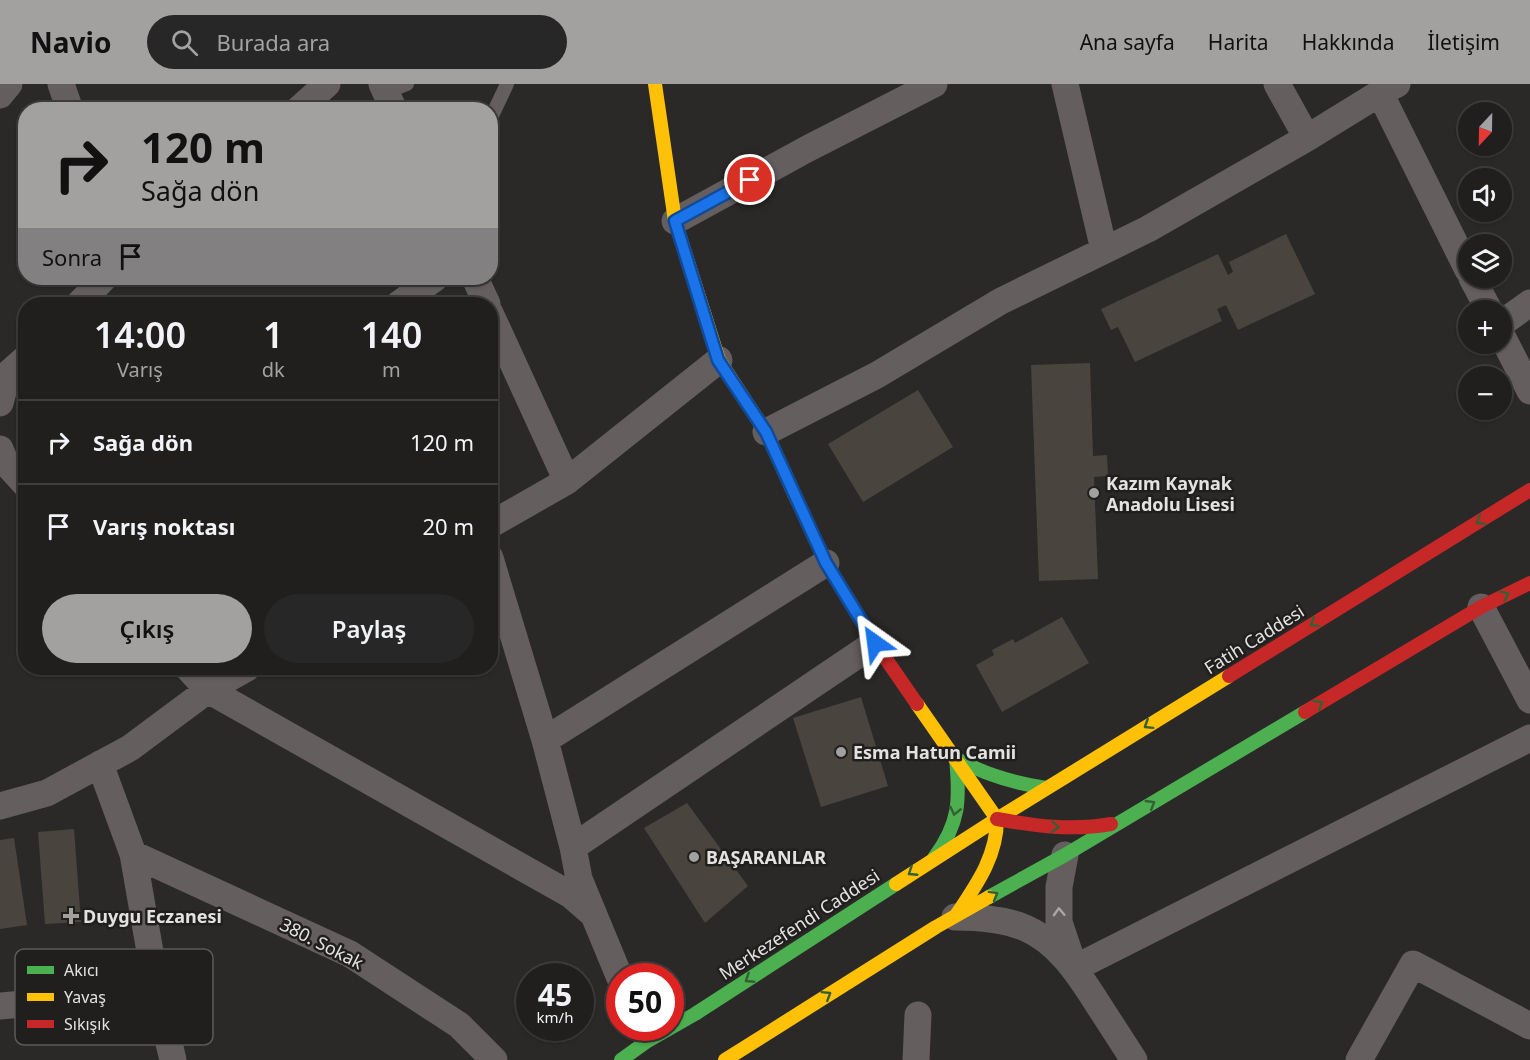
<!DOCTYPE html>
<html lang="tr">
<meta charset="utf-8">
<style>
:root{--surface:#201f1e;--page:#282727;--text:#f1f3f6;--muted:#a2a2a4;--line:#3d3d3c;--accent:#a3a1a0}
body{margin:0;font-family:"Noto Sans",sans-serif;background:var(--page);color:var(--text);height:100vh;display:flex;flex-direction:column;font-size:22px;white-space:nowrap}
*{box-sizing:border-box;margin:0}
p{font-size:20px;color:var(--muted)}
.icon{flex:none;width:33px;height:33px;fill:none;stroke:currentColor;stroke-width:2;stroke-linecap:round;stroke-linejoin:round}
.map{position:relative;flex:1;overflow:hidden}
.panel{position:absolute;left:18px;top:213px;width:480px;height:378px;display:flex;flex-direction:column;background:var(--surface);border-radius:24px;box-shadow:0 2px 4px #0004,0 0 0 2px var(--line)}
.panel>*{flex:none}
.guide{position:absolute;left:18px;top:18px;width:480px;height:183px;border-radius:24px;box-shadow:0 2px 4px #0004,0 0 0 2px var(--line);background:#a3a1a0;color:#111;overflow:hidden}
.needle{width:39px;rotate:202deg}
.buttons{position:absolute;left:1458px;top:18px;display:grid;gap:12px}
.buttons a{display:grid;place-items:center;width:54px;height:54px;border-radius:50%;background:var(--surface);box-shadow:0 2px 4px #0004,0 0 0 2px var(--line);font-size:30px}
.speed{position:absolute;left:516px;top:879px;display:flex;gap:12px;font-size:30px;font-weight:700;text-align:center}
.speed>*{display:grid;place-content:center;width:78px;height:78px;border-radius:50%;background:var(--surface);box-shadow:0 2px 4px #0004,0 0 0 2px var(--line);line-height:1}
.speed small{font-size:15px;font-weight:400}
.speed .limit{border:9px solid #d22;background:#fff;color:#111}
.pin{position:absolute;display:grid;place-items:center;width:51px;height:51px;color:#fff;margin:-26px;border:3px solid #fff;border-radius:50%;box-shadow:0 2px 6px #0007}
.me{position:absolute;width:66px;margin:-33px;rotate:329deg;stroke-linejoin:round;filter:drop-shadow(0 0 4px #0008)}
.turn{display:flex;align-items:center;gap:21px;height:126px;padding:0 24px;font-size:27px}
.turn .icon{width:78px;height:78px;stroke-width:2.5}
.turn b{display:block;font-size:42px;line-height:51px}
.then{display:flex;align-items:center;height:57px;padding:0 24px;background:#0003;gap:12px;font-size:22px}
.eta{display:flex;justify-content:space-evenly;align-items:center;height:102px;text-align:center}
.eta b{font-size:36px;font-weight:600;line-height:42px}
.action{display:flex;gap:12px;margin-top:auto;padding:12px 24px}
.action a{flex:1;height:69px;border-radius:36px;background:var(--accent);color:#111;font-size:24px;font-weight:600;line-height:69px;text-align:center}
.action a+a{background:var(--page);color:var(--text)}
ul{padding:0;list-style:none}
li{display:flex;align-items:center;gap:18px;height:84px;padding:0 24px;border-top:2px solid var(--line)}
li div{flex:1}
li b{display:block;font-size:22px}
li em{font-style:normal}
header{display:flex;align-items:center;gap:36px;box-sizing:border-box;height:84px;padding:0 30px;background:var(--accent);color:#111}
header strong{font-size:28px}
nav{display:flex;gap:33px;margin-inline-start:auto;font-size:21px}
.search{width:420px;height:54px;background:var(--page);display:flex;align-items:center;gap:15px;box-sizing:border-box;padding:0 21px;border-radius:33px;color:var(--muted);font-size:22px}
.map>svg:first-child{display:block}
.building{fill:#49453e}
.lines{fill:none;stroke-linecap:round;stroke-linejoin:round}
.lane{stroke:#645e5e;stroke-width:14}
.street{stroke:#645e5e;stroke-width:27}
.fast{stroke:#4caf50;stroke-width:14}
.slow{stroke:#ffc107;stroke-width:14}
.jam{stroke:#c62828;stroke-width:14}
.oneway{stroke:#346034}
.oneway2{stroke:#aaa7a6}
.route-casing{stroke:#114b97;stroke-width:15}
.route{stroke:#1a73e8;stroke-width:10}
.poi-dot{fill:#a3a1a0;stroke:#211f1d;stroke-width:2}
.labels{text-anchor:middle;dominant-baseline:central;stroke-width:5;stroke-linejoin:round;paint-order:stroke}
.poi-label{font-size:18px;font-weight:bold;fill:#e4e2e1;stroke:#211f1d;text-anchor:start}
.street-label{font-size:18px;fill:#e4e2e1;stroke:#211f1d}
.key{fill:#211f1d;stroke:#5c5a58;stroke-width:1.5}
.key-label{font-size:16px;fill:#e4e2e1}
</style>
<header>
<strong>Navio</strong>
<div class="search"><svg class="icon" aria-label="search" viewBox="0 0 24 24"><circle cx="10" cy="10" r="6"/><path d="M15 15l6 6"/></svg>Burada ara</div>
<nav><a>Ana sayfa</a><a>Harita</a><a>Hakkında</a><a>İletişim</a></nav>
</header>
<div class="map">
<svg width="1530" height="976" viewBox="0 0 1530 976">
<rect width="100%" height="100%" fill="#2a2928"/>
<path class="building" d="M1286,150L1315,210L1238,246L1226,221L1217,225L1222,237L1135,278L1118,243L1111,246L1101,225L1218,170L1228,191L1233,188L1229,178Z
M1090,279L1093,372L1107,371L1108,392L1094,393L1098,495L1039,497L1031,281Z
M918,306L953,363L863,418L828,360Z
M1062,533L1089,579L1002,628L976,581L994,571L992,566L1013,555L1015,559Z
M861,613L888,702L821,723L793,634Z
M687,719L748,802L705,839L644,744Z
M74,745L81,838L45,840L38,748Z
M14,754L27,841L0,845V756Z"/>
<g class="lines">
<path class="lane" d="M386,8L407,0
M490,36L507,0"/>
<path class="street" d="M61,0L70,26
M382,0L394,26
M1065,0L1104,166
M1277,0L1307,54
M1380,9L1468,186
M0,11L9,0
M298,26L327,0
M675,137L807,65L934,0
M475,194L487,220
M1472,194L1489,226
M79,220L104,194
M399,220L435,194
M490,229L567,397
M1502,239L1530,219
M1502,252L1530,307
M0,319L8,290L26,274
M766,348L877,291L1001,217L1148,145L1307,54L1380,9L1397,0
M0,365L6,379L26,401
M490,441L567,397L719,276
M490,474L545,656L573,763L579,795L620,894
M1481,523L1530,616
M188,584L208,606L571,811L594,831
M545,656L826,479
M100,680L133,770L157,908L173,976
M0,722L47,709L130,664L208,606L247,584
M573,763L875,559
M133,770L350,870L459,941L494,976
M1065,771L1059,803V838L1073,880
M955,833C978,833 1002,835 1023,843C1060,858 1081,894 1101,925C1112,942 1123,959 1134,976
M1075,884L1530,654
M0,922L157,908
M916,976L918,931
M1359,976L1413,880L1530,942"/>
<path class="fast" d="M957,675C985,691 1014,699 1046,704
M934,774C960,739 960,716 956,674
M989,813L1065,771L1305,628
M621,976L646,958L695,930L896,800"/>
<path class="slow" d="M655,0L675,137L719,276L766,348L797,416
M917,620L997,735C997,772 977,800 957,830
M896,800L997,735L1229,592
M725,976L936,843L989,813"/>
<path class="jam" d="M797,416L826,479L875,559L917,620
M1229,592L1530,406
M1305,628L1481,523L1530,499
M997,735C1035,742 1072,747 1111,740"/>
</g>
<defs><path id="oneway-chevron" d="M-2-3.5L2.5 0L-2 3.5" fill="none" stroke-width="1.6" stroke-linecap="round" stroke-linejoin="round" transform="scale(1.5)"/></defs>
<g class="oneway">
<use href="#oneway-chevron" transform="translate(1480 437) rotate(148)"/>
<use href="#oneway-chevron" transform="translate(1505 511) rotate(-26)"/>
<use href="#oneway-chevron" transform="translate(1314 539) rotate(148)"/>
<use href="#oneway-chevron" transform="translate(1319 620) rotate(-31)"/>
<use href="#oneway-chevron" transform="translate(1148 641) rotate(148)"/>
<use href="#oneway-chevron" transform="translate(1151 720) rotate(-31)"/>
<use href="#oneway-chevron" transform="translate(955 727) rotate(103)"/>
<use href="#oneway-chevron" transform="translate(1055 743) rotate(3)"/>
<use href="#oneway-chevron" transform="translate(912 788) rotate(147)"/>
<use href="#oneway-chevron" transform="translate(994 811) rotate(-29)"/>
<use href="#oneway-chevron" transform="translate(749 895) rotate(147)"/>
<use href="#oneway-chevron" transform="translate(827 911) rotate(-32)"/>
</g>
<use class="oneway2" href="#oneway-chevron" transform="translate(1059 828) rotate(-92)"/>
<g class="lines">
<defs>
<path id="route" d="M750,96L675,137L718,276L766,348L826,479L875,559"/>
</defs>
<use href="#route" class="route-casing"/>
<use href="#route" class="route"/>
</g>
<g class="poi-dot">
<circle cx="1094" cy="409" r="6"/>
<circle cx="841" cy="668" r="6"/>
<circle cx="694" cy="773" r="6"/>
<path d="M68 823h6v6h6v6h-6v6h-6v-6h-6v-6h6z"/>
</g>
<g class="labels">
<g class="poi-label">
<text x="1106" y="399">Kazım Kaynak<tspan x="1106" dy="21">Anadolu Lisesi</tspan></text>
<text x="853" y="668">Esma Hatun Camii</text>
<text x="706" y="773">BAŞARANLAR</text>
<text x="83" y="832">Duygu Eczanesi</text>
</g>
<g class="street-label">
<text transform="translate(1254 555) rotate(-32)">Fatih Caddesi</text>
<text transform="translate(799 840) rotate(-33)">Merkezefendi Caddesi</text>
<text transform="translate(322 859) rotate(27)">380. Sokak</text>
</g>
</g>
<rect x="15" y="865" width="198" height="96" rx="9" class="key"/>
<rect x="27" y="882" width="27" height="8" fill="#4caf50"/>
<rect x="27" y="909" width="27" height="8" fill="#ffc107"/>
<rect x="27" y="936" width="27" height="8" fill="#c62828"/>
<g class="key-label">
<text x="64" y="892">Akıcı</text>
<text x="64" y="919">Yavaş</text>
<text x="64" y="946">Sıkışık</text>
</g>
</svg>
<div class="buttons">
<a><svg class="needle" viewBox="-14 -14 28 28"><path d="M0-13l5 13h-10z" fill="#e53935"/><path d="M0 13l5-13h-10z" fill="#a2a2a4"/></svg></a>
<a><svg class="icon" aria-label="sound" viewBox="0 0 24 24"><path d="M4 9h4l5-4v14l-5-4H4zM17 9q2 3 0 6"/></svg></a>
<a><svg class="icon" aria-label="layers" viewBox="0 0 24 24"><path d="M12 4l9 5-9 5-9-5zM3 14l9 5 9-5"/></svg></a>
<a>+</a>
<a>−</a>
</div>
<div class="speed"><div>45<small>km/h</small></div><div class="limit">50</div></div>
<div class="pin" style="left:750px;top:96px;background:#d93025"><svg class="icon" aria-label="arrive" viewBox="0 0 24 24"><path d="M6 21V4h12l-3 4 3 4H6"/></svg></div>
<svg class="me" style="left:875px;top:559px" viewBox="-20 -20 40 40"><path d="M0-17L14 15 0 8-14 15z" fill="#1a73e8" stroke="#fff" stroke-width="4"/></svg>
<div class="guide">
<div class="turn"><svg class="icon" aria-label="right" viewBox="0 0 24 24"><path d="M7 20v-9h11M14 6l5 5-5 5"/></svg><div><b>120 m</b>Sağa dön</div></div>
<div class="then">Sonra<svg class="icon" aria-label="arrive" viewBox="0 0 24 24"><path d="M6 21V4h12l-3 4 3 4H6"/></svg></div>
</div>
<section class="panel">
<div class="eta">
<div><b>14:00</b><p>Varış</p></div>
<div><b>1</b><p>dk</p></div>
<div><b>140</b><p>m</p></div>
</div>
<ul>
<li><svg class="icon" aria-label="right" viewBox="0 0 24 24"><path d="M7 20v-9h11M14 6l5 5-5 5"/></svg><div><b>Sağa dön</b></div><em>120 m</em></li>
<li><svg class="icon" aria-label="arrive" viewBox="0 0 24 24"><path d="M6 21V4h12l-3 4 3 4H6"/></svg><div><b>Varış noktası</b></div><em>20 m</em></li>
</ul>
<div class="action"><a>Çıkış</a><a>Paylaş</a></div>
</section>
</div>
